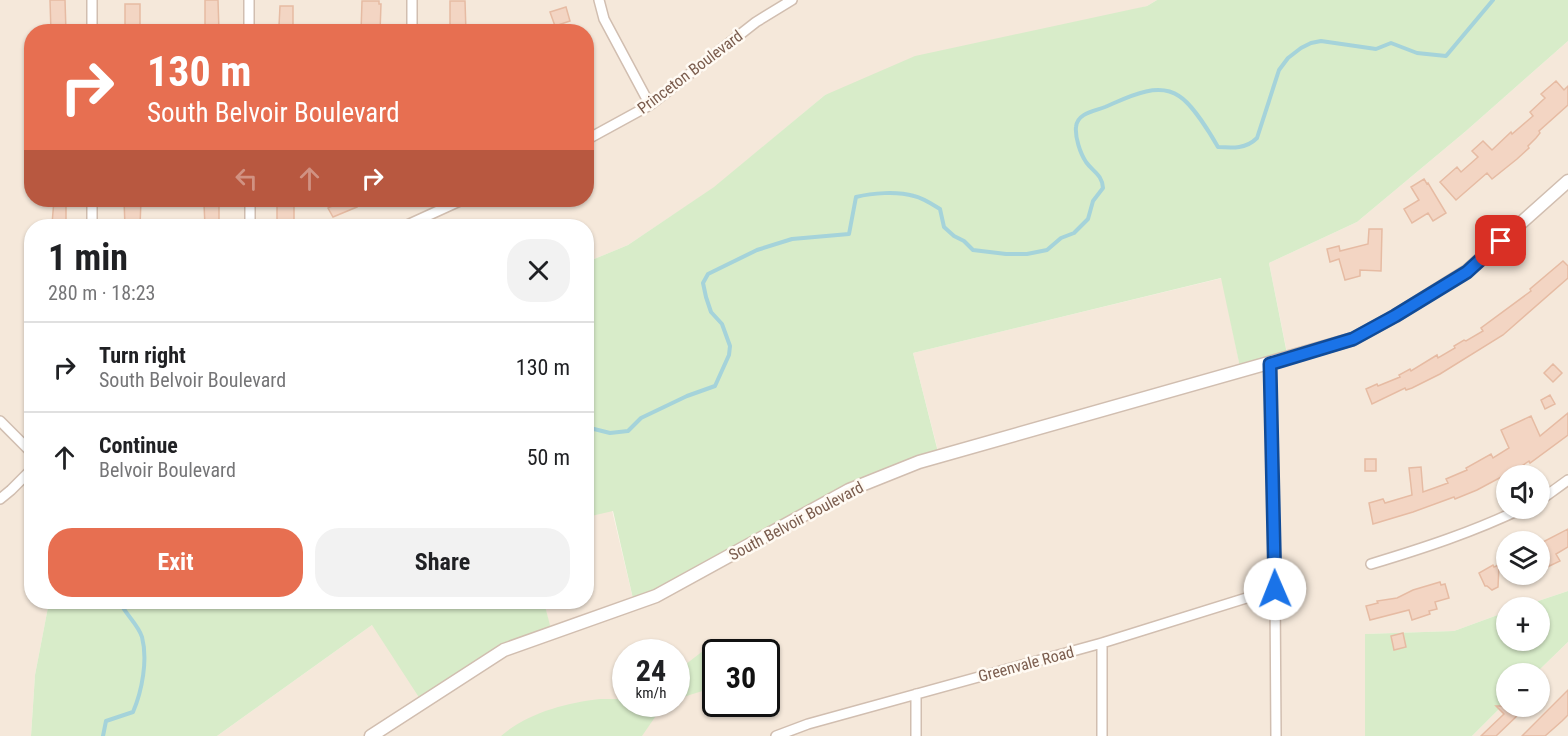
<!DOCTYPE html>
<meta charset="utf-8">
<style>
:root{--surface:#fff;--page:#f2f2f2;--text:#202124;--muted:#757577;--line:#e0e0e0;--accent:#e76f51}
body{margin:0;font-family:"Roboto Condensed",sans-serif;background:var(--page);color:var(--text);height:100vh;display:flex;flex-direction:column;font-size:22px;white-space:nowrap}
*{box-sizing:border-box;margin:0}
p{font-size:20px;color:var(--muted)}
.icon{flex:none;width:33px;height:33px;fill:none;stroke:currentColor;stroke-width:2;stroke-linecap:round;stroke-linejoin:round}
.map{position:relative;flex:1;overflow:hidden}
.side{position:absolute;left:24px;top:219px;width:570px;height:390px;display:flex;flex-direction:column;background:var(--surface);border-radius:24px;box-shadow:0 2px 4px #0004}
.side>*{flex:none}
.guide{position:absolute;left:24px;top:24px;width:570px;height:183px;border-radius:24px;box-shadow:0 2px 4px #0004;background:#e76f51;color:#fff;overflow:hidden}
.buttons{position:absolute;left:1496px;top:465px;display:grid;gap:12px}
.buttons a{display:grid;place-items:center;width:54px;height:54px;border-radius:50%;background:var(--surface);box-shadow:0 2px 4px #0004;font-size:30px}
.speed{position:absolute;left:612px;top:639px;display:flex;gap:12px;font-size:30px;font-weight:700;text-align:center}
.speed>*{display:grid;place-content:center;width:78px;height:78px;border-radius:50%;background:var(--surface);box-shadow:0 2px 4px #0004;line-height:1}
.speed small{font-size:15px;font-weight:400}
.speed .limit{border:3px solid #111;border-radius:9px;background:#fff;color:#111}
.pin{position:absolute;display:grid;place-items:center;width:51px;height:51px;color:#fff;margin:-26px;border-radius:12px;box-shadow:0 3px 9px #0006}
.me{position:absolute;width:66px;margin:-33px;rotate:359deg;stroke-linejoin:round;filter:drop-shadow(0 0 4px #0008)}
.turn{display:flex;align-items:center;gap:21px;height:126px;padding:0 24px;font-size:27px}
.turn .icon{width:78px;height:78px;stroke-width:2.5}
.turn b{display:block;font-size:42px;line-height:51px}
.lanes{display:flex;align-items:center;height:57px;padding:0 24px;background:#0003;justify-content:center;gap:30px;direction:ltr}
.lanes .off{opacity:.35}
.round{display:grid;place-items:center;flex:none;width:63px;height:63px;border-radius:24px;background:var(--page)}
.head{display:flex;align-items:center;justify-content:space-between;height:102px;padding:0 24px}
h1{font-size:36px;font-weight:700;line-height:45px}
.cta{display:flex;gap:12px;margin-top:auto;padding:12px 24px}
.cta a{flex:1;height:69px;border-radius:24px;background:var(--accent);color:#fff;font-size:24px;font-weight:700;line-height:69px;text-align:center}
.cta a+a{background:var(--page);color:var(--text)}
ul{padding:0;list-style:none}
li{display:flex;align-items:center;gap:18px;height:90px;padding:0 24px;border-top:2px solid var(--line)}
li div{flex:1}
li b{display:block;font-size:22px}
li em{font-style:normal}
.map>svg:first-child{display:block}
.residential{fill:#f5e8da;fill-rule:evenodd}
.green{fill:#d8ecc9}
.lines{fill:none;stroke-linecap:round;stroke-linejoin:round}
.stream{stroke:#a5d3da;stroke-width:4}
.building{fill:#f3d5c3;stroke:#e6bba3;stroke-width:1.5}
.minor-casing{stroke:#d1beb0;stroke-width:12}
.tertiary-casing{stroke:#d1beb0;stroke-width:15}
.minor{stroke:#fff;stroke-width:9}
.tertiary{stroke:#fff;stroke-width:12}
.route-casing{stroke:#114b97;stroke-width:15}
.route{stroke:#1a73e8;stroke-width:10}
.labels{text-anchor:middle;dominant-baseline:central;stroke-width:5;stroke-linejoin:round;paint-order:stroke}
.street-label{font-size:16px;fill:#7a5c4d;stroke:#fffaf3}
</style>
<div class="map">
<svg width="1568" height="736" viewBox="0 0 1568 736">
<rect width="100%" height="100%" fill="#fdf6ec"/>
<path class="residential" d="M0,0H1157L1147,6L825,95L715,187L628,245L587,262L586,226H32V602H49L35,675L31,736H0ZM32,32H586V200H32Z
M1568,41V591L1520,607L1506,608V612L1454,631L1365,634V736H217L372,625L504,650L551,632L544,602H586L587,517L612,510L634,603L849,490L939,455L913,353L1222,278L1241,372L1288,358L1269,263L1357,222L1466,131ZM1506,476H1539V508H1506ZM1506,542H1539V574H1506ZM626,652H676V704H626ZM716,652H766V704H716Z
M1568,642V736H1472L1506,702V706H1539V674L1536,673Z"/>
<path class="green" d="M1157,0H1568V41L1466,131L1357,222L1269,263L1288,359L1241,372L1221,278L913,353L939,456L919,462L634,603L613,511L587,517V262L628,245L714,187L825,95L915,56L1147,6Z
M1568,591V642L1536,673L1506,674V702L1472,736H1365V634L1454,631L1506,612V640H1539V608L1520,607Z
M49,602H544L552,633L504,650L422,702L372,625L217,736H31L35,675Z
M731,643L745,652H716L715,687L677,699V671L712,644Z
M600,699H625L626,704H664L642,736H501C527,713 566,703 600,699Z"/>
<g class="lines">
<path class="stream" d="M586,427L610,433L628,431L641,418L687,396L715,386L729,355L730,346L722,324L711,312L706,297L703,283L708,274L757,250L792,239L849,234L856,197C872,193 897,191 914,196C923,198 932,204 940,209L944,227L954,236L964,241L973,250L1006,254H1027L1047,250L1061,238L1074,233L1088,219L1093,201L1103,188C1102,174 1093,172 1086,162C1080,153 1075,137 1076,127C1077,113 1095,111 1105,107C1126,98 1157,81 1179,96C1192,104 1210,133 1218,147C1233,148 1246,149 1257,138L1279,70L1288,58L1301,48L1311,43L1321,41L1376,49L1391,43L1417,53L1446,56L1493,0
M103,736L106,721L133,712C142,691 148,660 142,637C138,624 125,614 120,602"/>
</g>
<path class="building" d="M50,0H65L66,32H51Z
M205,0H218L219,32H205Z
M362,1H379V4H381L380,32H361Z
M450,1H465L466,32H450Z
M125,4H140V25H125Z
M280,6H293V26H279Z
M566,7L570,21L555,26L550,12Z
M1556,81L1564,90L1568,86V105L1539,131L1540,133L1536,138L1528,146L1529,148L1517,159L1492,179L1487,173L1456,200L1440,182L1457,167L1461,172L1478,157L1472,151L1483,141L1492,150L1511,132L1512,134L1533,116L1530,112L1545,98L1541,94Z
M1424,179L1427,184L1428,183L1446,213L1433,221L1428,213L1412,223L1404,209L1419,200L1411,187Z
M54,200H66V224H52Z
M124,200H141L140,226H125Z
M277,200H294V226H277Z
M337,200H354L357,207L333,217L328,208L338,203Z
M204,204H219V226H205Z
M1369,229H1382L1381,271L1360,270V276L1345,280L1339,259L1330,262L1327,249L1339,246L1340,251L1368,244Z
M1563,261L1568,266V278L1503,335L1440,374L1412,388L1406,390L1405,388L1372,404L1366,389L1377,384L1378,386L1400,377L1399,375L1410,369L1411,371L1437,355L1438,358L1455,348L1454,346L1464,340L1466,341L1483,331L1481,328L1531,291L1530,289Z
M1553,364L1562,373L1553,382L1544,373Z
M1550,395L1555,404L1545,409L1541,400Z
M1568,413V435L1530,463L1529,461L1507,476H1503L1477,490L1455,499L1454,497L1413,512L1373,524L1369,503L1383,499L1385,503L1412,495L1409,468L1421,467L1423,492L1448,483L1446,479L1467,470L1466,468L1491,454L1493,458L1509,448L1501,430L1531,416L1540,436Z
M1365,459H1376V471H1365Z
M1568,529V547L1556,554L1560,561L1539,571V544Z
M1493,565L1494,567L1499,565L1498,587L1492,590L1487,586H1485L1479,573Z
M1440,582L1441,585L1445,584L1449,598L1435,602L1437,609L1429,611L1430,614L1412,620L1409,610L1370,620L1366,606L1378,603L1377,601L1397,598L1413,590Z
M1403,633L1406,647L1394,650L1391,636Z
M1568,690V715L1562,721L1545,736H1522Z
M1496,706H1511L1519,714L1496,736H1481L1504,714Z"/>
<g class="lines">
<defs>
<path id="minor" d="M249,0V32
M599,0L604,19L650,105
M92,32V0
M412,32V0
M586,140L650,105L756,22L792,0
M250,200V226
M92,226V200
M405,226L462,200
M1270,364L1275,589L1276,736
M0,421L32,453
M0,499L11,490L32,469
M1539,501L1568,480
M1371,564C1424,548 1473,532 1523,508
M1102,643V736
M916,694V736
M776,736L808,724L1102,643L1275,589"/>
<path id="tertiary" d="M371,736L504,650L656,596L849,490L919,462L1353,339L1395,316L1467,271L1568,181"/>
</defs>
<use href="#minor" class="minor-casing"/>
<use href="#tertiary" class="tertiary-casing"/>
<use href="#minor" class="minor"/>
<use href="#tertiary" class="tertiary"/>
</g>
<g class="lines">
<defs>
<path id="route" d="M1275,589L1270,364L1353,339L1395,316L1467,272L1501,241"/>
</defs>
<use href="#route" class="route-casing"/>
<use href="#route" class="route"/>
</g>
<g class="labels">
<g class="street-label">
<text transform="translate(690 72) rotate(-37)">Princeton Boulevard</text>
<text transform="translate(796 521) rotate(-28)">South Belvoir Boulevard</text>
<text transform="translate(1026 664) rotate(-15)">Greenvale Road</text>
</g>
</g>
</svg>
<div class="buttons">
<a><svg class="icon" aria-label="sound" viewBox="0 0 24 24"><path d="M4 9h4l5-4v14l-5-4H4zM17 9q2 3 0 6"/></svg></a>
<a><svg class="icon" aria-label="layers" viewBox="0 0 24 24"><path d="M12 4l9 5-9 5-9-5zM3 14l9 5 9-5"/></svg></a>
<a>+</a>
<a>−</a>
</div>
<div class="speed"><div>24<small>km/h</small></div><div class="limit">30</div></div>
<div class="pin" style="left:1501px;top:241px;background:#d93025"><svg class="icon" aria-label="arrive" viewBox="0 0 24 24"><path d="M6 21V4h12l-3 4 3 4H6"/></svg></div>
<svg class="me" style="left:1275px;top:589px" viewBox="-20 -20 40 40"><circle r="19" fill="#fff"/><path d="M0-13L10 11 0 6-10 11z" fill="#1a73e8"/></svg>
<div class="guide">
<div class="turn"><svg class="icon" aria-label="right" viewBox="0 0 24 24"><path d="M7 20v-9h11M14 6l5 5-5 5"/></svg><div><b>130 m</b>South Belvoir Boulevard</div></div>
<div class="lanes"><svg class="icon off" aria-label="left" viewBox="0 0 24 24"><path d="M17 20v-9H6M10 6l-5 5 5 5"/></svg><svg class="icon off" aria-label="ahead" viewBox="0 0 24 24"><path d="M12 20V5M6 11l6-6 6 6"/></svg><svg class="icon" aria-label="right" viewBox="0 0 24 24"><path d="M7 20v-9h11M14 6l5 5-5 5"/></svg></div>
</div>
<section class="side">
<div class="head"><div><h1>1 min</h1><p>280 m · 18:23</p></div><a class="round"><svg class="icon" aria-label="close" viewBox="0 0 24 24"><path d="M6 6l12 12M18 6L6 18"/></svg></a></div>
<ul>
<li><svg class="icon" aria-label="right" viewBox="0 0 24 24"><path d="M7 20v-9h11M14 6l5 5-5 5"/></svg><div><b>Turn right</b><p>South Belvoir Boulevard</p></div><em>130 m</em></li>
<li><svg class="icon" aria-label="ahead" viewBox="0 0 24 24"><path d="M12 20V5M6 11l6-6 6 6"/></svg><div><b>Continue</b><p>Belvoir Boulevard</p></div><em>50 m</em></li>
</ul>
<div class="cta"><a>Exit</a><a>Share</a></div>
</section>
</div>
